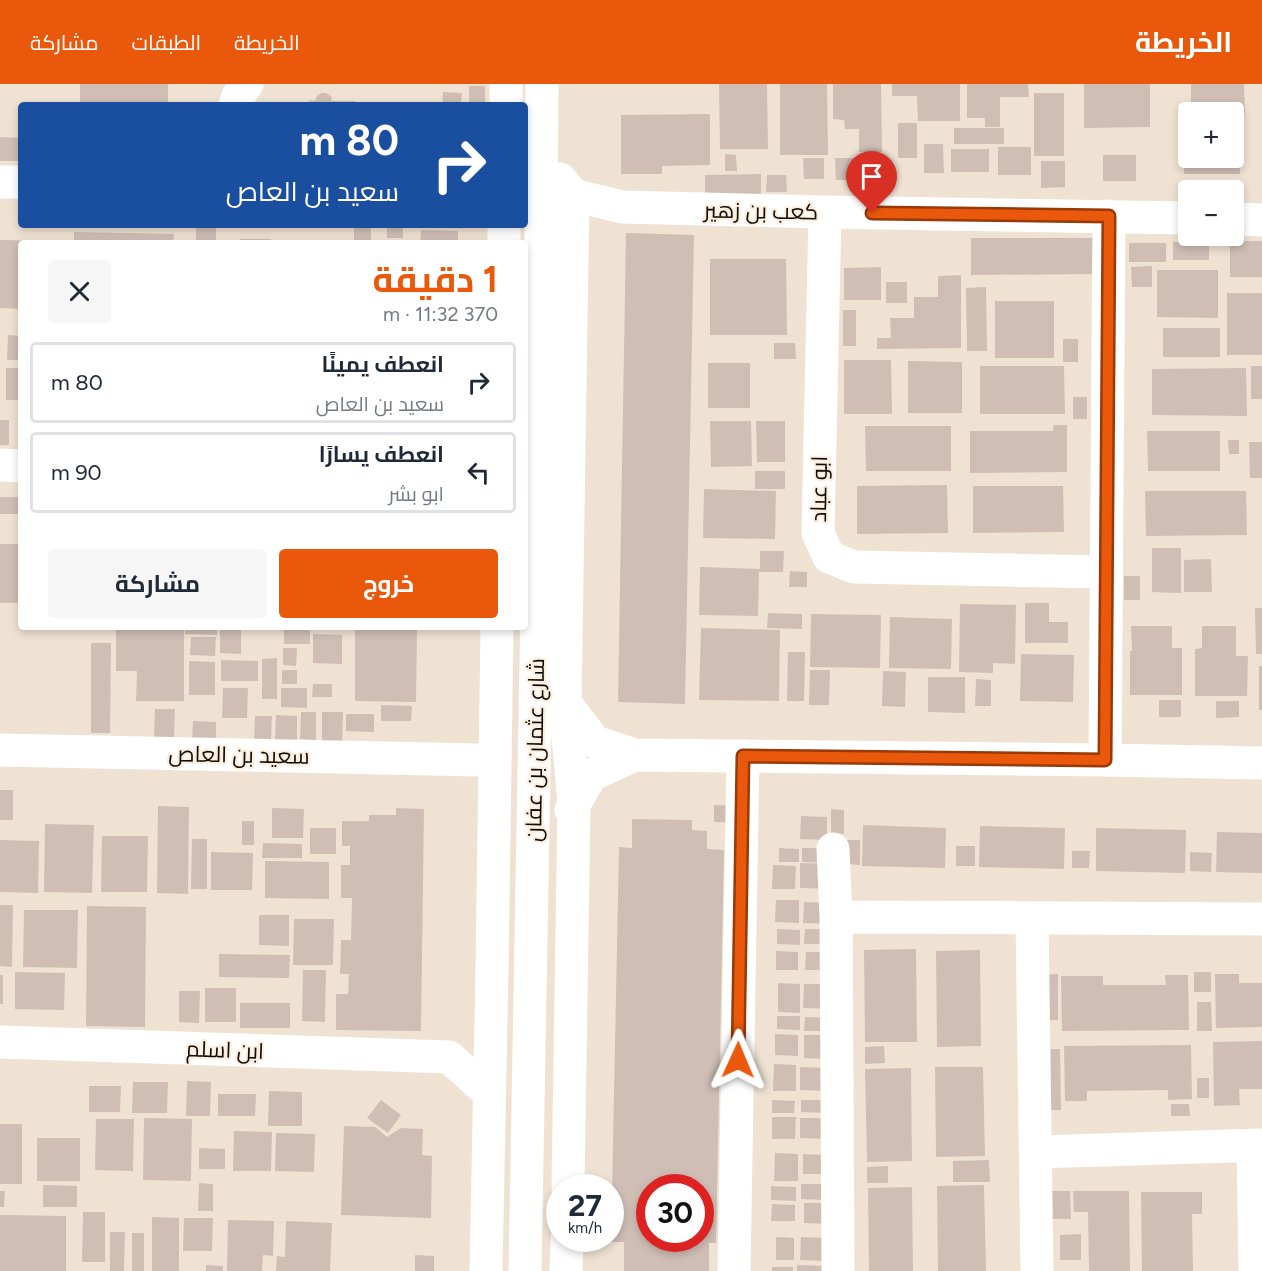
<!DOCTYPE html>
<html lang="ar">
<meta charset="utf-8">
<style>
:root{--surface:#fff;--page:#f6f6f7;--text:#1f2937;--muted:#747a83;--line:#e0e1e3;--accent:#ea580c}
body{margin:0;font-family:Figtree,Cairo,sans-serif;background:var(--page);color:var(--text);direction:rtl;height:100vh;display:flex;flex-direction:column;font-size:22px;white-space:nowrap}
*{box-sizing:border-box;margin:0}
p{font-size:20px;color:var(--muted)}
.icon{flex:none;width:33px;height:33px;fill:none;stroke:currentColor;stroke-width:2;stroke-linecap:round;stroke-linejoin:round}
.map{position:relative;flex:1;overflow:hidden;direction:ltr}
.sheet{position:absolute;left:18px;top:156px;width:510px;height:390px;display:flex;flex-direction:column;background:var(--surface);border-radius:6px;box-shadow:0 3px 9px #0003;direction:rtl}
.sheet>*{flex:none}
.guide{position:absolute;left:18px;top:18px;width:510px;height:126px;border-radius:6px;box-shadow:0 3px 9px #0003;direction:rtl;background:#1a4fa0;color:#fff;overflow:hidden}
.controls{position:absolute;left:1178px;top:18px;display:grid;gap:12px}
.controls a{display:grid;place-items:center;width:66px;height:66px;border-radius:6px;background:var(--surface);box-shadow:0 3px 9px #0003;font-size:30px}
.speed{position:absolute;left:546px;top:1090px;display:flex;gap:12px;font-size:30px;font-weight:700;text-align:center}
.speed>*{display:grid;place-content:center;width:78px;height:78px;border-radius:50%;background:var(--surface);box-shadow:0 3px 9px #0003;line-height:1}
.speed small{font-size:15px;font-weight:400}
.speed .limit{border:9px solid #d22;background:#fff;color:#111}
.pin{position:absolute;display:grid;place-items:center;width:51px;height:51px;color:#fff;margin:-62px -26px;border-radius:50% 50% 50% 0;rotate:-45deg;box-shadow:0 0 6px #0007}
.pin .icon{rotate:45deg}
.me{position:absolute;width:66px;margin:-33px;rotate:1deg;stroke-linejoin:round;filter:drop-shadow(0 0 4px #0008)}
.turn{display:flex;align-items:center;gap:21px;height:126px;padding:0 30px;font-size:27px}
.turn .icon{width:78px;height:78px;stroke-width:2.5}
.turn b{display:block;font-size:42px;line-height:51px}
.round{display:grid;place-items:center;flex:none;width:63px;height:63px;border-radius:6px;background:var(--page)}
.overview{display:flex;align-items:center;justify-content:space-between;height:102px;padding:0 30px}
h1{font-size:36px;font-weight:700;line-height:45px;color:var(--accent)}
.primary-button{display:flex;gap:12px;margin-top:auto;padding:12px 30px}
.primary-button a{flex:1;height:69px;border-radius:6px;background:var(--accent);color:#fff;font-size:24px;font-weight:700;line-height:69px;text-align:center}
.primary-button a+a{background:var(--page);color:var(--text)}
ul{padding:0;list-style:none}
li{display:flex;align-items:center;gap:18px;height:81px;margin:0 12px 9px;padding:0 18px;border:3px solid var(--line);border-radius:6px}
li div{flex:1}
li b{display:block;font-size:22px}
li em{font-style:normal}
header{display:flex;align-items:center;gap:36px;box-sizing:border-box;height:84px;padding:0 30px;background:var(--accent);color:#fff}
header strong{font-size:28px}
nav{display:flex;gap:33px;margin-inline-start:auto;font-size:21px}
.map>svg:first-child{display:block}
.building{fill:#d0beb5;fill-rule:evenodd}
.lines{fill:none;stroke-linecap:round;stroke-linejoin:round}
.minor{stroke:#fff;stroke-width:33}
.route-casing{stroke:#983908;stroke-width:15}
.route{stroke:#ea580c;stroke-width:10}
.labels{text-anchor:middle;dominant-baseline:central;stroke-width:4.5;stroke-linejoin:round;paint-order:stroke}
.street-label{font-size:22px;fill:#100c07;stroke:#fcefe0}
</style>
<header>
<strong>الخريطة</strong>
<nav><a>الخريطة</a><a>الطبقات</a><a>مشاركة</a></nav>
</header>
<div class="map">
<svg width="1262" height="1187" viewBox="0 0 1262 1187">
<rect width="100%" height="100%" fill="#efe2d3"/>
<path class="building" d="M80,0H168V21H80Z
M719,0H767L768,65H720Z
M780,0H827L828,71H780Z
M833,0H881L882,68H859V45H845L844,36L833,35Z
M892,0H960V37H918L917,12H892Z
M967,0H1028L1029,13H1000V43H985V34H967Z
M1084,0H1150V43L1084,44Z
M1191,0H1244L1245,29L1191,28Z
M469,2H485V21H469Z
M443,8L462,9L461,21H442Z
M321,9H326L331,12L332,17H355V21H309V16L315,17L317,12Z
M1034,9H1064V72H1034Z
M710,30V81L662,82V90H621V31Z
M898,39H917V74H898Z
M954,44H1004V60H954Z
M1233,45H1240V90H1184V46H1188V74H1233Z
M0,53L21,54V77H0Z
M924,60H943L944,89H924Z
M998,63H1031V91H998Z
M951,65H989V88H951Z
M725,70L736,71L737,87H725Z
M1103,71H1136V97H1103Z
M803,74H824V95H804Z
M835,74H885V96H836Z
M1041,77H1065V103L1041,104Z
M761,90V110H705V91Z
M767,91H786L787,108H766Z
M1185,100H1224V106H1188V119H1185Z
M196,141H216V159H196Z
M354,141H371V159H354Z
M387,141H403V154H387Z
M421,146L458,147V159H420Z
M74,148L174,150L173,159H74Z
M626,149L694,151L685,620L618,618Z
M971,154H1095V190L971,191Z
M240,155H271V159H240Z
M0,156L61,157V159H21V225L0,224Z
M1209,157V176H1173V158Z
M1230,157H1262V193H1230Z
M1129,159H1166V178H1129Z
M710,175H786L787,251H710Z
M1152,182V203H1132L1131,183Z
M881,183V216H844V184Z
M1157,186H1218V234L1157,233Z
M961,191V264L877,265V254H891L890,234H914V213H938V192Z
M886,198H907V219H886Z
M986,203L987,267H967L966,204Z
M1227,209H1262V271H1227Z
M995,217H1054V274H995Z
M843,226H856V262H843Z
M1163,244H1220V273H1163Z
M8,251L21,252V276H7Z
M1063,255H1078V278H1063Z
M774,259H795L796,275H774Z
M844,276H891L892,330H844Z
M908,277L962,278V329H908Z
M708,279H750V324H708Z
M980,282H1064L1065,330H980Z
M1251,282H1262V315H1251Z
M6,284H21V316H6Z
M1246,284L1247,332L1152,331V285Z
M1073,313H1087V335H1073Z
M0,336H9V361H0Z
M710,337H751L752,382L711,383Z
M756,337H785V378H757Z
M1054,341H1067V388L970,389V347H1053Z
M865,342H951V387H866Z
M1147,347H1220V387H1148Z
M1228,356H1239V370H1229Z
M1249,358H1262V394H1250Z
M755,387H785V405H755Z
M947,401L948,449L857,450V402Z
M973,402H1063L1064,448L973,449Z
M704,405L776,407L775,455L703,454Z
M1145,407H1246L1247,451L1146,452Z
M0,413H19L18,430H0Z
M0,460H21V519H0Z
M1152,464H1181V509L1152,508Z
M760,467H784L783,488H759L758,532L699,531L700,483L760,485Z
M1211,475L1212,508H1184V476Z
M790,487L807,488V503H789Z
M1124,492H1140V516H1124Z
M1025,519H1049V538H1068V559H1025Z
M960,520L1016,521L1015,580L993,579V589L959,588Z
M1255,524H1262V570H1256Z
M768,529L802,530V545L767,544Z
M811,530L881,531L880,584L810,583Z
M890,533L952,535L951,585L889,584Z
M1131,542H1172V564H1182V611H1130V567H1132Z
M1202,542H1236V572H1248L1247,612H1195V565L1202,564Z
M186,543H217V551L185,550Z
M220,543H241V570L220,569Z
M284,543H310V560H284Z
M355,544L417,545L416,618L355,617Z
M701,544L780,546L779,617L699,616Z
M116,546H184V617H136L137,587H116Z
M313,550L342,551V580L313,579Z
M191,553H216L215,572L190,571Z
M91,559H111L110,649H91Z
M283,564H297L296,582L283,581Z
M788,568H805L804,617H787Z
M1021,570L1074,571L1073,618L1020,617Z
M277,574V615H262V575Z
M221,576L258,577V597H221Z
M189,577L215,578V611H189Z
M1259,582H1262V626H1259Z
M282,586H297V600H282Z
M810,586H830L829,621H809Z
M883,587L906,588L905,623L882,622Z
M928,593H965V629L928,628Z
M976,595L991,596V622H975Z
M313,600H332V613H312Z
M223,604H248L247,634H222Z
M281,604H307V624L281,623Z
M1159,616H1181V633H1159Z
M1216,617H1239V633L1216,634Z
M381,621L412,622L411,637H381Z
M155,625H175L174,654L154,653Z
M301,628H316V656L300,655Z
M322,628H343L342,658H322Z
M346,630H374V648L346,647Z
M276,631L297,632V658L275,657Z
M255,632H272L271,655H254Z
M193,637L216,638V657L192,656Z
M0,706H13V736H0Z
M714,721L738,722V739L714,738Z
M158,722L189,723L188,810L157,809Z
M272,724L304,725L303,754H272Z
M396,724L424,725L421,947L336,946V910H348L349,890H340L341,856H351L352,814H341V781H350V762H342V737H369V731H396Z
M831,725L844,726V750L831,749Z
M801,732L827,733V756L800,755Z
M632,735L692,736V746L707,747V765L724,766L716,1159H709V1187H624V1158H611L619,763L632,764ZM650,1104H700V1155H650Z
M242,737H254V761H242Z
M45,740L94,741L92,809L44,808Z
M863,741L946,744L945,784L862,782Z
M980,742L1065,744L1064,785L979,783Z
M310,744H336V770H310Z
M1096,744L1186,746L1185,789L1096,787Z
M1217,748L1262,749V789L1216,788Z
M102,752H148L147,808H101Z
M192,755H207V805H191Z
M0,756L39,757L38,809L0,808Z
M846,756H860V781L846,780Z
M263,759L302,760V774H262Z
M956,762H975V782H956Z
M779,764L799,765V778H779Z
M802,764H829V779L802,778Z
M1072,767H1090L1089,784H1072Z
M211,768L253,769L252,806H211Z
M1190,768L1212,769L1211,788L1190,787Z
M265,777L329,778V815L265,814Z
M800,779L832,780V805L800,804Z
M773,781L796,782L795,805H772Z
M776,816H799V839L775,838Z
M804,818L831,819V840L803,839Z
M0,821H13L12,883L0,882Z
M87,822L146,823L145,943L86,942Z
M24,826H78L77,884L23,883Z
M259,831H289V862L259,861Z
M294,835H334L333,881H293Z
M777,845L800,846V861L777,860Z
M805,845H829V860H804Z
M916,865L917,958H865L864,866Z
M980,866L981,962L937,963L936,867Z
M776,867L798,868V886H776Z
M806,868H827L826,886H805Z
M219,870L290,871L289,894L219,893Z
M303,886H326L325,938L302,937Z
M15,888L65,889L64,926L15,925Z
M1194,888H1211V908H1194Z
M1058,890V936H1042L1041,891Z
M1215,890H1239V899H1262V943L1216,944Z
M0,891H3V920H0Z
M1165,891H1188L1189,946L1062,947L1061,892H1103V901H1166Z
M778,899L800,900V929L778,928Z
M804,900H829V925L803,924Z
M205,904H236V938H205Z
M179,907H200L199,939L179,938Z
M1197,918H1211L1212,947H1197Z
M240,919H290V944H240Z
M777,932H800V946L777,945Z
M805,933L830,934V947H804Z
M775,950L798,951V972L775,971Z
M804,951H831V975L804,974Z
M1262,957V1005H1239L1240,1021L1214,1022L1213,958Z
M1191,961L1192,1015L1168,1016V1006L1087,1007V1017H1065L1064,962Z
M884,962L885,979L865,980V963Z
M1043,965H1060L1061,1026H1043Z
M774,980L796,981V1007H773Z
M800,983L828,984V1007L800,1006Z
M935,983H983L985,1072L936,1073Z
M911,984L912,1077L867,1078L865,985Z
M1197,994H1209V1014H1197Z
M187,997L211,998L210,1032H186Z
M133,998H168L167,1029H132Z
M89,1002H121L120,1028H89Z
M269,1007L302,1008V1042H268Z
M218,1010H256L255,1032H218Z
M381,1016L401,1031L388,1049L367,1034Z
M772,1016L795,1017L794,1029H772Z
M801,1016H827V1029L801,1028Z
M1171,1020H1189L1190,1032H1171Z
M772,1033H796L795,1055H772Z
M144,1034L192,1035L191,1097L143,1096Z
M800,1034H827V1055L800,1054Z
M96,1035H134L133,1087L95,1086Z
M0,1040H22V1100H0Z
M344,1042L375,1043L387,1053L401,1044L423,1045L422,1071L432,1072L431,1134L341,1131Z
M234,1047L272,1048L271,1087H233Z
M276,1049L315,1050L314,1088L275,1087Z
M37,1054H80V1097H37Z
M199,1064L225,1065V1085H199Z
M775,1069L798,1070V1097H774Z
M803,1070L827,1071V1090H803Z
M989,1076L990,1098H953V1077Z
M888,1082V1099H867V1083Z
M199,1099L213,1100V1127H198Z
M801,1100H823V1116L801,1115Z
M43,1101L77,1102V1123H43Z
M984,1101L986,1187H938L937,1102Z
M771,1102L796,1103V1117L771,1116Z
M912,1103L913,1187H869L868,1104Z
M0,1107H5L4,1123H0Z
M1052,1107H1070L1071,1135H1052Z
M1073,1107H1129L1130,1187H1089L1088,1128H1074Z
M1141,1108H1202V1130H1192L1193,1187H1142Z
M804,1119H829L828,1140L804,1139Z
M772,1120L795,1121V1137H771Z
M83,1128H105V1178H82Z
M0,1131L66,1132V1187H0Z
M152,1133L179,1134V1187H152Z
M184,1134H213L212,1167H183Z
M228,1136L274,1137L273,1172L263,1171L262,1187H227Z
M286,1137L332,1139L330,1187H276L277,1172L285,1173Z
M110,1148H125L124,1187H110Z
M132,1149H144V1187H132Z
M1081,1150V1176H1060V1151Z
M776,1153L794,1154V1176H776Z
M801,1153L826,1154L825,1177L800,1176Z
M415,1171L434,1172V1187H415Z
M206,1181L223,1182V1187H206Z
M797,1181L825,1182V1187H797Z
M772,1183H793V1187H772Z"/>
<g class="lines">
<path class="minor" d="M235,21L238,12L247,0
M506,21V0
M560,95L573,111L622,123L825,128L1188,134
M0,98H21
M825,128L818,449L829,473L854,483L1106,488
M1233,135L1262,136
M504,159V141
M0,381L21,382
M565,619L595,658L635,671L1105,676L1262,679
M0,666L478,676
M1105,676L1109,132
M571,726L591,691L635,671
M833,765L836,833L838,1187
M836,833L1262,835
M1032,835L1037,1187
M0,958L449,973L489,1009
M1253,1061L1255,1187
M1036,1068L1262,1061
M568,1104L574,720L565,619L573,111
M486,1187L492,885L497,543
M525,1187L539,411L542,0
M566,1187L567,1155
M734,1187L743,672"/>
</g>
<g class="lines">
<defs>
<path id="route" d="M738,976L743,672L1105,676L1109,132L872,129"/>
</defs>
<use href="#route" class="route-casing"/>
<use href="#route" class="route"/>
</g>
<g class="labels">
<g class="street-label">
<text transform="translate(761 127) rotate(1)">كعب بن زهير</text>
<text transform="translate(819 405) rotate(-89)">ابو عباد</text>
<text transform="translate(535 666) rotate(-89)">شارع عثمان بن عفان</text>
<text transform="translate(239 671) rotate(1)">سعيد بن العاص</text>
<text transform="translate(225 966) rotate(2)">ابن اسلم</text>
</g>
</g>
</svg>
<div class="controls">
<a>+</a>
<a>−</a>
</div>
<div class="speed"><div>27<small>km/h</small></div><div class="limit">30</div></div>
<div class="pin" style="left:872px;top:129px;background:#d93025"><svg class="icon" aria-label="arrive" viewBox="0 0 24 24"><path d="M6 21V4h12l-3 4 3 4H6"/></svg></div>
<svg class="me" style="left:738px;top:976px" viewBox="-20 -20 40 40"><path d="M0-17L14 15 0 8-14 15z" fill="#ea580c" stroke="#fff" stroke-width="4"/></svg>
<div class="guide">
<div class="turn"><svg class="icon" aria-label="right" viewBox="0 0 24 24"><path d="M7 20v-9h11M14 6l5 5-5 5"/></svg><div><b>80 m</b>سعيد بن العاص</div></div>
</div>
<section class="sheet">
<div class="overview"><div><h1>1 دقيقة</h1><p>370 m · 11:32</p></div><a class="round"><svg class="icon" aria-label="close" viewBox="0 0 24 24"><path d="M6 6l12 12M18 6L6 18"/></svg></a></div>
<ul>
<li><svg class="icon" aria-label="right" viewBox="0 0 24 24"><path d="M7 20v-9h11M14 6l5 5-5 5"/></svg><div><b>انعطف يمينًا</b><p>سعيد بن العاص</p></div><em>80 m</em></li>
<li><svg class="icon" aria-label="left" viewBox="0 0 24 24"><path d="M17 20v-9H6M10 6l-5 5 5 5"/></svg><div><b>انعطف يسارًا</b><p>ابو بشر</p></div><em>90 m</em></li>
</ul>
<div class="primary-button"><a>خروج</a><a>مشاركة</a></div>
</section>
</div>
